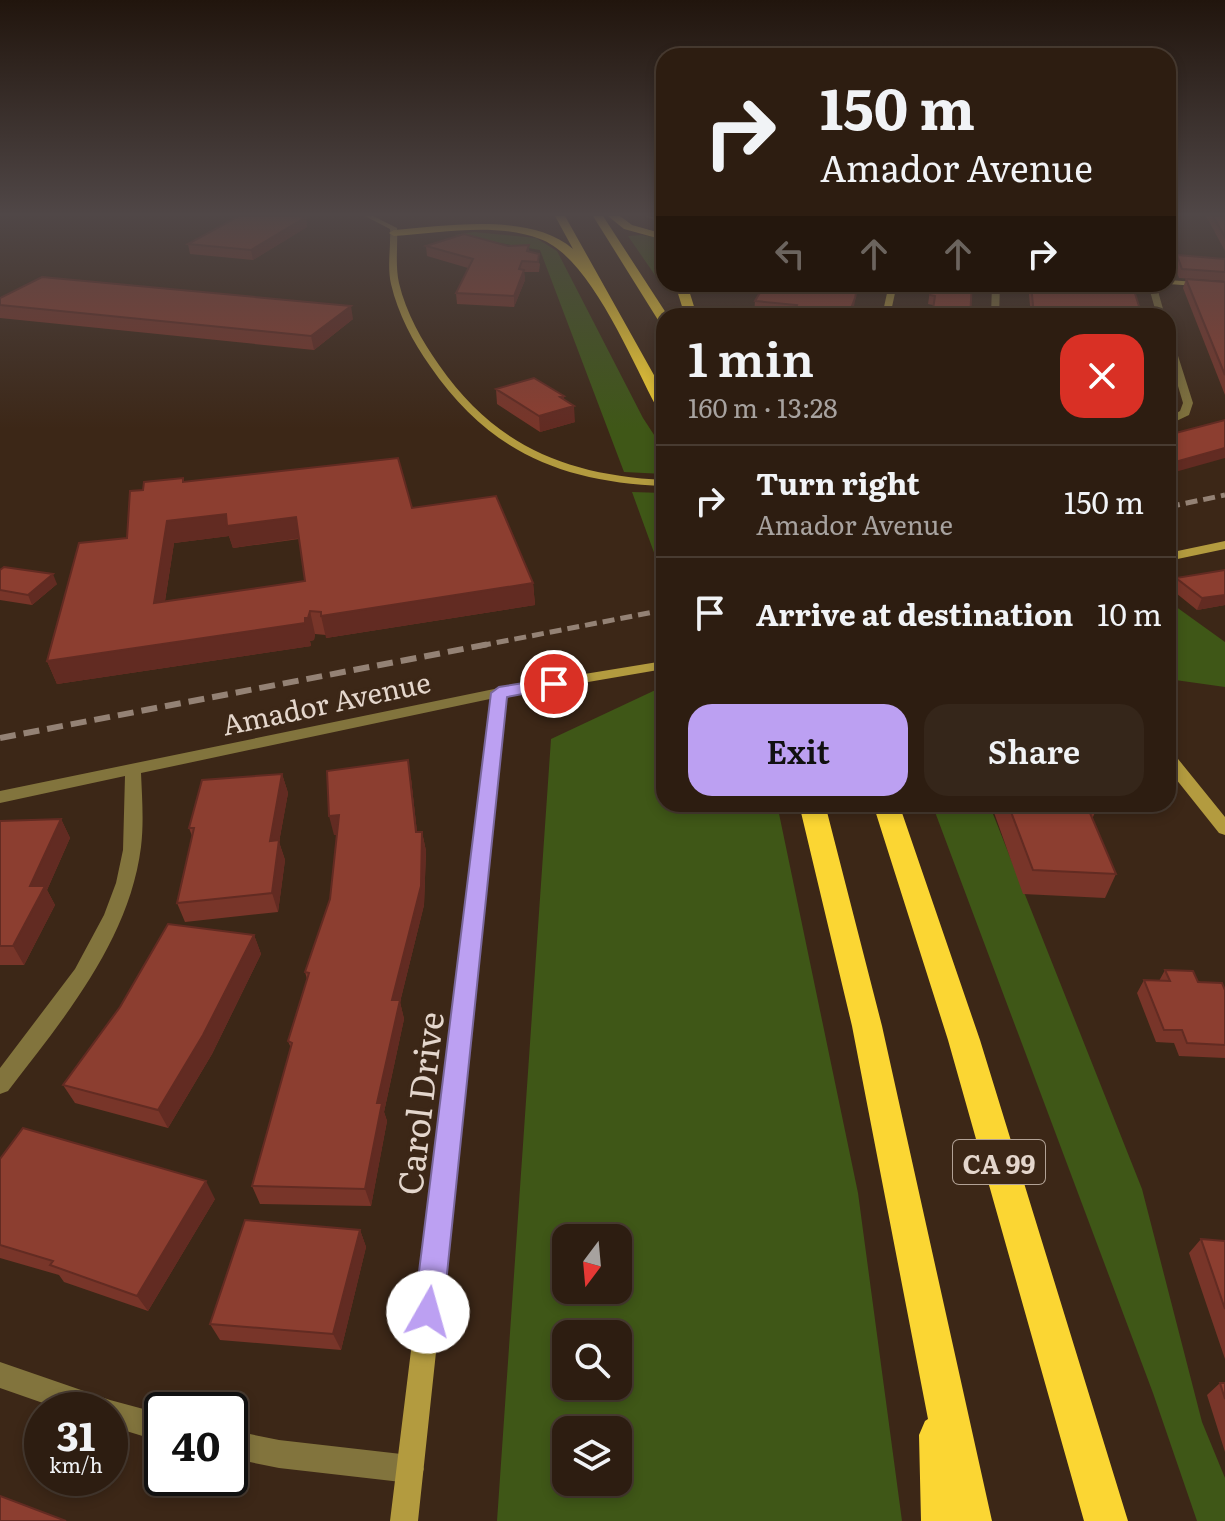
<!DOCTYPE html>
<meta charset="utf-8">
<style>
:root{--surface:#2d1d11;--page:#35261a;--text:#f1f3f6;--muted:#a7a29f;--line:#483b31;--accent:#bca0f2}
body{margin:0;font-family:Literata,serif;background:var(--page);color:var(--text);height:100vh;display:flex;flex-direction:column;font-size:30px;white-space:nowrap}
*{box-sizing:border-box;margin:0}
p{font-size:26px;color:var(--muted)}
.icon{flex:none;width:44px;height:44px;fill:none;stroke:currentColor;stroke-width:2;stroke-linecap:round;stroke-linejoin:round}
.map{position:relative;flex:1;overflow:hidden}
.panel{position:absolute;left:656px;top:308px;width:520px;height:504px;display:flex;flex-direction:column;background:var(--surface);border-radius:24px;box-shadow:0 4px 12px #0003,0 0 0 2px var(--line)}
.panel>*{flex:none}
.guide{position:absolute;left:656px;top:48px;width:520px;height:244px;border-radius:24px;box-shadow:0 4px 12px #0003,0 0 0 2px var(--line);background:#2d1d11;color:var(--text);overflow:hidden}
.needle{width:52px;rotate:196deg}
.buttons{position:absolute;left:552px;top:1224px;display:grid;gap:16px}
.buttons a{display:grid;place-items:center;width:80px;height:80px;border-radius:16px;background:var(--surface);box-shadow:0 4px 12px #0003,0 0 0 2px var(--line);font-size:40px}
.speed{position:absolute;left:24px;top:1392px;display:flex;gap:16px;font-size:40px;font-weight:700;text-align:center}
.speed>*{display:grid;place-content:center;width:104px;height:104px;border-radius:50%;background:var(--surface);box-shadow:0 4px 12px #0003,0 0 0 2px var(--line);line-height:1}
.speed small{font-size:20px;font-weight:400}
.speed .limit{border:4px solid #111;border-radius:12px;background:#fff;color:#111}
.pin{position:absolute;display:grid;place-items:center;width:68px;height:68px;color:#fff;margin:-34px;border:4px solid #fff;border-radius:50%;box-shadow:0 2px 8px #0007}
.me{position:absolute;width:88px;margin:-44px;rotate:7deg;stroke-linejoin:round;filter:drop-shadow(0 0 6px #0008)}
.turn{display:flex;align-items:center;gap:28px;height:168px;padding:0 32px;font-size:36px}
.turn .icon{width:104px;height:104px;stroke-width:2.5}
.turn b{display:block;font-size:56px;line-height:68px}
.lanes{display:flex;align-items:center;height:76px;padding:0 32px;background:#0003;justify-content:center;gap:40px;direction:ltr}
.lanes .off{opacity:.35}
.round{display:grid;place-items:center;flex:none;width:84px;height:84px;border-radius:24px;background:var(--page)}
.head{display:flex;align-items:center;justify-content:space-between;height:136px;padding:0 32px}
h1{font-size:48px;font-weight:600;line-height:60px}
.primary-button{display:flex;gap:16px;margin-top:auto;padding:16px 32px}
.primary-button a{flex:1;height:92px;border-radius:24px;background:var(--accent);color:#111;font-size:32px;font-weight:600;line-height:92px;text-align:center}
.primary-button a+a{background:var(--page);color:var(--text)}
ul{padding:0;list-style:none}
li{display:flex;align-items:center;gap:24px;height:112px;padding:0 32px;border-top:2px solid var(--line)}
li div{flex:1}
li b{display:block;font-size:30px}
li em{font-style:normal}
.map>svg:first-child{display:block}
.green{fill:#3f5717;fill-rule:evenodd}
.lines{fill:none;stroke-linecap:round;stroke-linejoin:round}
.street{fill:#82743d;fill-rule:evenodd}
.secondary{fill:#b39b3f;fill-rule:evenodd}
.highway{fill:#fbd633;fill-rule:evenodd}
.rail-far1{stroke:#948275;stroke-width:5;stroke-dasharray:12 6;stroke-linecap:butt}
.rail{stroke:#948275;stroke-width:6;stroke-dasharray:16 8;stroke-linecap:butt}
.wall{fill:#783529;fill-rule:evenodd}
.shaded-wall{fill:#622b22}
.building{fill:#8c3e30;stroke:#622b22;stroke-width:2;fill-rule:evenodd}
.route{fill:#bca0f2;stroke:#7a689d;stroke-width:2}
.labels{text-anchor:middle;dominant-baseline:central;stroke-width:7;stroke-linejoin:round;paint-order:stroke}
.shield{fill:#3c2717;stroke:#b2a296;stroke-width:2}
.shield-label{font-size:26px;font-weight:bold;fill:#e4d6cc}
.street-label{font-size:28px;fill:#e4d6cc;stroke:#3c2717}
.near-street-label{font-size:34px;fill:#e4d6cc;stroke:#3c2717}
</style>
<div class="map">
<svg width="1225" height="1521" viewBox="0 0 1225 1521">
<rect width="100%" height="100%" fill="#3c2717"/>
<path class="green" d="M474,232L536,238L557,251L643,418L664,450V474L624,472L540,250L454,235Z
M642,235L664,239V281H659L628,236Z
M632,492L664,493V580Z
M1168,601L1225,642V687L1168,679Z
M664,686V804H777L858,1193L902,1521H497L551,739ZM618,1238V1290H566V1238ZM618,1334V1386H566V1334ZM618,1430V1482H566V1430Z
M932,804H989L1142,1189L1202,1422L1225,1478V1521H1197L1153,1393Z"/>
<g class="lines">
<path class="street" d="M646,216L664,219V223L647,217Z
M992,284H1000L999,316H991Z
M1148,284H1156L1165,316H1157Z
M1168,334L1172,337L1193,403L1189,415L1168,425V418L1180,411L1183,403L1168,352Z
M499,688L506,693L504,696L141,773C142,797 144,822 141,847C129,941 64,1018 8,1091L0,1094V1068L75,969L104,915L116,883L123,850L125,776L0,803V791Z
M0,1362L110,1400L162,1414V1442L110,1426V1410H63L0,1388Z
M230,1430L279,1440L410,1455L420,1459L424,1469L420,1479L410,1483L279,1468L230,1458Z"/>
<path class="secondary" d="M365,216H373L397,228C398,246 395,265 399,283C406,313 422,341 439,365C496,447 567,475 664,480V486C562,482 489,452 430,366C413,342 398,314 391,284C387,266 391,247 390,229Z
M1168,280L1225,284V288L1168,284Z
M889,284H897L890,316H882Z
M1225,541V549L1168,561V553Z
M664,661V669L506,696L418,1521H390L492,693L499,688Z
M1168,753L1174,754L1225,817V835L1219,833L1168,769Z"/>
<path class="highway" d="M555,216H565L664,393V411L656,406C632,361 589,256 540,239C495,222 440,233 394,236L389,233L394,230C446,226 530,212 573,249Z
M593,216H603L668,316H664V324L658,320Z
M608,216H620L632,225L664,234V240L624,229Z
M675,284H687L697,316H685Z
M799,804H825L882,1026L992,1521H921L919,1435L925,1421L928,1419L852,1026Z
M873,804H899L980,1040L1128,1521H1084L948,1040Z"/>
<path class="rail-far1" d="M1168,507L1225,495
M479,646L664,610"/>
<path class="rail" d="M0,738L489,644"/>
</g>
<path class="wall" d="M1206,216H1225V251Z
M306,217L307,227L253,260L190,254L188,244Z
M529,245V251L540,264L539,272H524L525,280L514,307L457,304L456,293L468,268L427,256L426,246Z
M1168,247L1174,263L1177,255L1225,259V281L1179,278L1174,264L1172,273L1168,272Z
M1186,279L1225,282V395L1183,288Z
M765,284L853,312L851,316L754,315L755,301Z
M931,284H972L933,305L928,304Z
M1028,284H1132L1142,316H1031Z
M0,298L353,319L314,350L0,318Z
M496,389L565,400L575,422L540,432L497,404Z
M183,478L184,481L412,508L533,583L535,605L326,638V635L315,634L314,640L310,641L311,646L57,684L47,661L127,538L143,490ZM229,536L233,548L299,539L305,581L165,601L174,543Z
M0,570L57,584L32,605L0,600Z
M1225,570V605L1197,610L1171,589L1176,578Z
M282,774L288,793L279,842L285,860L278,912L185,922L177,903L192,836L189,828Z
M411,779L417,832H422L426,851L424,905L400,1002L404,1019L384,1112L387,1121L371,1206L260,1204L252,1186L291,1048L288,1041L307,979L305,972L330,899L337,835H334Z
M991,804H1097L1098,806L1092,819L1116,874L1105,898L1023,894Z
M61,819L70,838L47,890L55,905L24,965H0V821Z
M254,935L261,954L212,1054L168,1128L75,1103L63,1085Z
M1165,970L1225,990V1058L1179,1056L1174,1043L1156,1042L1137,993L1144,980L1159,981Z
M0,1159L215,1199L148,1311L64,1282L59,1275L0,1258Z
M360,1230L366,1247L341,1350L220,1340L210,1324Z
M1201,1239L1225,1241V1359L1189,1253Z
M1220,1383H1225V1452L1207,1395Z"/>
<path class="shaded-wall" d="M306,217L307,227L253,260L251,250Z
M524,270L525,280L514,307V296Z
M858,284L853,312L851,316H848Z
M351,306L353,319L314,350L311,336Z
M564,396L565,409L574,406L575,422L540,432L539,416L560,397Z
M1225,448V458L1168,474V464Z
M226,514L296,517L301,538L233,548L229,536L174,543L161,626L154,603L167,521Z
M53,574L57,584L32,605L28,595Z
M533,583L535,605L326,638L321,616Z
M1225,595V605L1197,610L1202,598Z
M310,611L315,634L314,640L310,641L311,646L57,684L47,661L305,618Z
M408,760L411,779L419,851L416,832Z
M282,774L288,793L279,842L285,860L278,912L272,893L270,841Z
M339,815L344,834L334,835L329,816Z
M61,819L70,838L47,890L55,905L24,965L13,946L30,886Z
M422,832L426,851L424,905L400,1002L404,1019L384,1112L387,1121L371,1206L365,1189L392,1000Z
M254,935L261,954L212,1054L168,1128L158,1110Z
M206,1181L215,1199L148,1311L137,1296Z
M360,1230L366,1247L341,1350L333,1334Z"/>
<path class="building" d="M239,216H292L306,217L251,250L188,244Z
M1213,216H1225V237Z
M464,234L508,246L529,245L527,251L539,254L538,262L522,261L519,269L524,270L514,296L456,293L473,259L426,246Z
M1168,247L1174,264H1168Z
M1177,255L1225,259V272L1182,269Z
M42,277L351,306L311,336L0,305V298Z
M1186,279L1225,282V375Z
M765,284H858L855,298L848,316H793L797,305L755,301Z
M932,284H972L970,316H932L935,296L930,295Z
M1031,284H1132L1142,316H1034Z
M534,378L564,396L560,397L574,406L539,416L496,389Z
M1225,420V448L1168,464V435Z
M398,458L412,508L496,496L533,583L321,616V612L310,611L308,618H305V623L47,661L79,543L127,538L130,491L143,490L144,482L183,478V482ZM226,514L227,526L296,517L305,581L154,603L167,521Z
M4,567L53,574L28,595L0,590V570Z
M1225,570V595L1202,598L1176,578Z
M408,760L416,832H422L421,886L392,1000H400L377,1103H382L365,1189L252,1186L292,1043L288,1041L309,973L305,972L330,899L339,815L329,816L327,771Z
M282,774L270,841L279,840L272,893L177,903L194,828H189L202,780Z
M1008,804H1097L1098,806H1087L1116,874L1033,870Z
M61,819L30,886H45L13,946H0V821Z
M168,924L254,935L203,1035L158,1110L63,1085L120,1007Z
M1165,970L1193,971L1198,982L1222,983L1225,990V1045L1187,1043L1182,1030H1164L1144,980L1170,981Z
M23,1128L206,1181L137,1296L50,1265L53,1261L0,1245V1159Z
M245,1220L360,1230L333,1334L210,1324Z
M1201,1239L1225,1241V1309Z
M1220,1383H1225V1399Z
M0,1496L66,1521H0Z"/>
<linearGradient id="sky" x2="0" y2="1"><stop stop-color="#21150d"/><stop offset="0.5" stop-color="#504747"/><stop offset="1" stop-color="#504747" stop-opacity="0"/></linearGradient>
<rect width="1225" height="429" fill="url(#sky)"/>
<path class="route" d="M554,678L560,680L562,684L560,687L507,697L443,1312L438,1322L428,1326L418,1322L414,1312L491,693L499,687Z"/>
<g class="labels">
<rect class="shield" x="953" y="1140" width="92" height="44" rx="6"/>
<g class="shield-label">
<text x="999" y="1162">CA 99</text>
</g>
<g class="street-label">
<text transform="translate(326 702) rotate(-12)">Amador Avenue</text>
</g>
<g class="near-street-label">
<text transform="translate(418 1103) rotate(-83)">Carol Drive</text>
</g>
</g>
</svg>
<div class="buttons">
<a><svg class="needle" viewBox="-14 -14 28 28"><path d="M0-13l5 13h-10z" fill="#e53935"/><path d="M0 13l5-13h-10z" fill="#a7a29f"/></svg></a>
<a><svg class="icon" aria-label="search" viewBox="0 0 24 24"><circle cx="10" cy="10" r="6"/><path d="M15 15l6 6"/></svg></a>
<a><svg class="icon" aria-label="layers" viewBox="0 0 24 24"><path d="M12 4l9 5-9 5-9-5zM3 14l9 5 9-5"/></svg></a>
</div>
<div class="speed"><div>31<small>km/h</small></div><div class="limit">40</div></div>
<div class="pin" style="left:554px;top:684px;background:#d93025"><svg class="icon" aria-label="arrive" viewBox="0 0 24 24"><path d="M6 21V4h12l-3 4 3 4H6"/></svg></div>
<svg class="me" style="left:428px;top:1312px" viewBox="-20 -20 40 40"><circle r="19" fill="#fff"/><path d="M0-13L10 11 0 6-10 11z" fill="#bca0f2"/></svg>
<div class="guide">
<div class="turn"><svg class="icon" aria-label="right" viewBox="0 0 24 24"><path d="M7 20v-9h11M14 6l5 5-5 5"/></svg><div><b>150 m</b>Amador Avenue</div></div>
<div class="lanes"><svg class="icon off" aria-label="left" viewBox="0 0 24 24"><path d="M17 20v-9H6M10 6l-5 5 5 5"/></svg><svg class="icon off" aria-label="ahead" viewBox="0 0 24 24"><path d="M12 20V5M6 11l6-6 6 6"/></svg><svg class="icon off" aria-label="ahead" viewBox="0 0 24 24"><path d="M12 20V5M6 11l6-6 6 6"/></svg><svg class="icon" aria-label="right" viewBox="0 0 24 24"><path d="M7 20v-9h11M14 6l5 5-5 5"/></svg></div>
</div>
<section class="panel">
<div class="head"><div><h1>1 min</h1><p>160 m · 13:28</p></div><a class="round" style="background:#d93025;color:#fff"><svg class="icon" aria-label="close" viewBox="0 0 24 24"><path d="M6 6l12 12M18 6L6 18"/></svg></a></div>
<ul>
<li><svg class="icon" aria-label="right" viewBox="0 0 24 24"><path d="M7 20v-9h11M14 6l5 5-5 5"/></svg><div><b>Turn right</b><p>Amador Avenue</p></div><em>150 m</em></li>
<li><svg class="icon" aria-label="arrive" viewBox="0 0 24 24"><path d="M6 21V4h12l-3 4 3 4H6"/></svg><div><b>Arrive at destination</b></div><em>10 m</em></li>
</ul>
<div class="primary-button"><a>Exit</a><a>Share</a></div>
</section>
</div>
